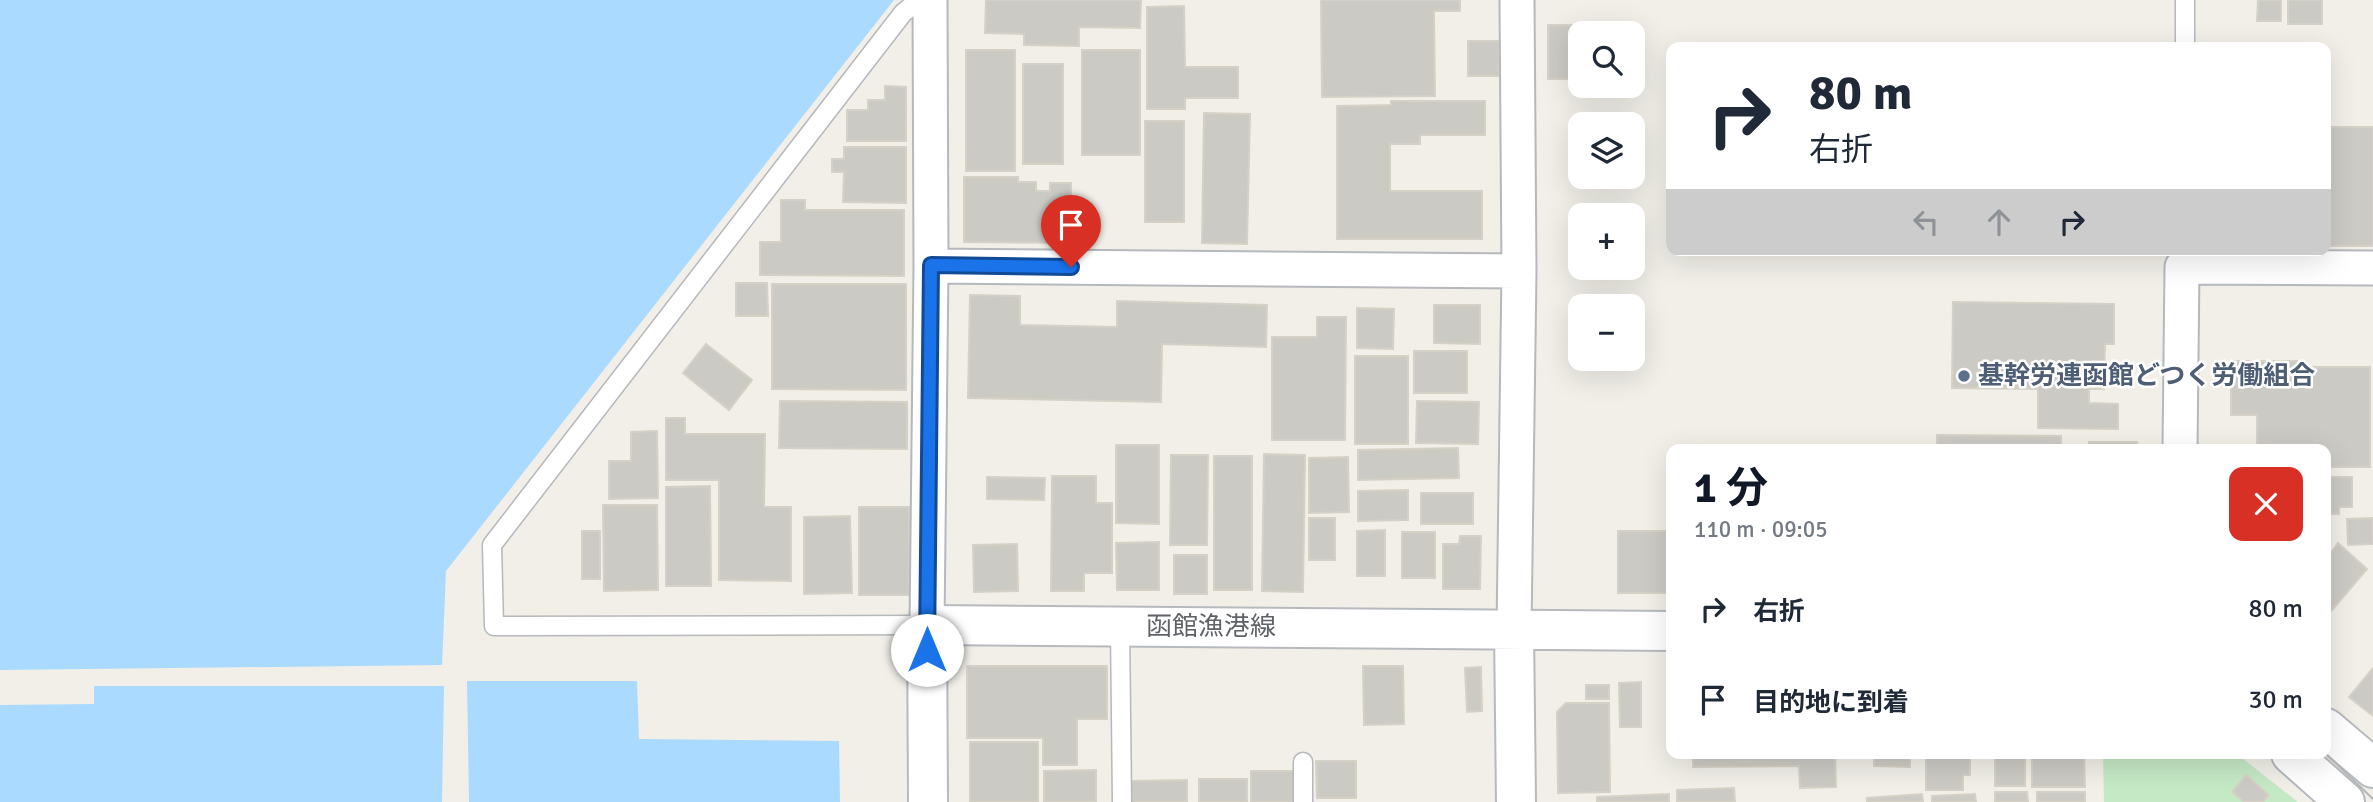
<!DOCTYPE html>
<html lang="ja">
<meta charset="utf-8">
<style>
:root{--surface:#fff;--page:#f6f6f7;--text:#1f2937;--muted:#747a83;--accent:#111827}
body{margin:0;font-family:Signika,"Noto Sans JP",sans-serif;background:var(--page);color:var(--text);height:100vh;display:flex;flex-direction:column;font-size:26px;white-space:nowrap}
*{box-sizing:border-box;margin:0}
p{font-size:23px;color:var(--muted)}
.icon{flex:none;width:38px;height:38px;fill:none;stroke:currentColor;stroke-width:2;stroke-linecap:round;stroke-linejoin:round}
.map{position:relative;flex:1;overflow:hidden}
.panel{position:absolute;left:1666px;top:444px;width:665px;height:315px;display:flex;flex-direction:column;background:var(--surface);border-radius:14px;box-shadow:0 7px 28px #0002}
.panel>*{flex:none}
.hud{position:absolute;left:1666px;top:42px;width:665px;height:214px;border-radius:14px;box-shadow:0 7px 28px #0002;background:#fff;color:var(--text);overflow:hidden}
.tools{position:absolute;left:1568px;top:21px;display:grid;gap:14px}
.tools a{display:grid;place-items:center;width:77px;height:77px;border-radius:14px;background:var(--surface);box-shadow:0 7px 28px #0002;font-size:35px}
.pin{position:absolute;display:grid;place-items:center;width:60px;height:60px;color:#fff;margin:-72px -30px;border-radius:50% 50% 50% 0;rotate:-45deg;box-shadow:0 0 7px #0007}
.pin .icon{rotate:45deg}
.me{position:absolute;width:77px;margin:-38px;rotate:0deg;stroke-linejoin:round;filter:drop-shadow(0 0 5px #0008)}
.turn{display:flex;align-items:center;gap:24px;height:147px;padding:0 28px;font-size:32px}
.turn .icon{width:91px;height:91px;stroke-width:2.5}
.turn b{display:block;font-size:49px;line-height:60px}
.lanes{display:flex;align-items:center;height:66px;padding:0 28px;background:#0003;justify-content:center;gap:35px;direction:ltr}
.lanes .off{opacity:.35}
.round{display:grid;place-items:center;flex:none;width:74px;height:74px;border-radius:14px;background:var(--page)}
.headline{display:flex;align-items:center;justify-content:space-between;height:119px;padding:0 28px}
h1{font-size:42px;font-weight:700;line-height:52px;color:var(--accent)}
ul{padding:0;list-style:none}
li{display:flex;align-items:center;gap:21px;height:91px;padding:0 28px}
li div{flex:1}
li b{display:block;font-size:26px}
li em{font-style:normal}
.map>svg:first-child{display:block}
.green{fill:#c5e8c5}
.water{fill:#aadaff}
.building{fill:#cccac5;stroke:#d6d1c6;stroke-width:2}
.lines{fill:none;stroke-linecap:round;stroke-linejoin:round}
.lane-casing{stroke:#b5b8bc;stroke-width:21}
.street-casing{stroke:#b5b8bc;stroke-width:37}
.secondary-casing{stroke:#b6babf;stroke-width:42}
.lane{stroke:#fff;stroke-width:18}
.street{stroke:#fff;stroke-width:33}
.secondary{stroke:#fff;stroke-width:38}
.tram{stroke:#b6b7b8;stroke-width:2}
.route-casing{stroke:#114b97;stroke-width:18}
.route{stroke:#1a73e8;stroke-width:12}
.service-dot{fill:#5c6f8a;stroke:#fff;stroke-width:2.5}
.labels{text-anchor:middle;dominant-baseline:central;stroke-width:5;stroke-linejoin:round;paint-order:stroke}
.service-label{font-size:26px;font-weight:bold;fill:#4e5e75;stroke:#fff;text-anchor:start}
.street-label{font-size:26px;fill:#5f6368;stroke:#fff}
</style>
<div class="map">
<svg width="2373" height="802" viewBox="0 0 2373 802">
<rect width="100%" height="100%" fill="#f1efe8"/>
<path class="green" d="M2103,754H2237L2298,802H2104Z"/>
<path class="water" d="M0,0H894L446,571L442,665L0,670Z
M467,681H637L639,739L839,741L840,802H469Z
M94,686H444L442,802H0V705L94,704Z"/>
<path class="building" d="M986,0H1141L1140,28L1079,27V46L1024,45V34L985,33Z
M1321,0H1460V11H1434L1435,96L1322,97Z
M2258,0H2281V21H2257Z
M2288,0H2322V24H2288Z
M1184,6L1185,67H1238V98H1185V109H1147V7Z
M1548,25H1579V79H1548Z
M1468,41H1499V76H1468Z
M966,50H1015V171H966Z
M1082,50H1140V155H1082Z
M1023,64H1063V164H1023Z
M885,86L906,87V141H847V110H868V100H885Z
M1391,101H1485V135H1420V144H1390V191H1482V239H1337V106L1391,105Z
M1204,113L1250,114L1247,244L1202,243Z
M1145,121H1184V222H1145Z
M2326,127H2373V246H2326Z
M844,147H906V203L843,202L844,172H832V159H844Z
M964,177H1018V182H1036V191H1050V183H1071L1070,243L964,242Z
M781,200H805V210H904V276L760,275V242H781Z
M736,283H767L768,316H736Z
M772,284H906V390L772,389Z
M970,295L1020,296V325L1117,327V301L1267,305L1266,347L1162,344L1161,402L968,398Z
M1953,302L2114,304V344H2105L2104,389H2089V403L2118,404V429L2038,428V389L1952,388Z
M1434,305H1480V344L1434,343Z
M1357,308L1394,309L1393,349L1357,348Z
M1317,317H1346L1345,440H1272V337H1317Z
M706,344L752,380L729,410L683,373Z
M1414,351H1467V393H1414Z
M1355,356H1408V444H1355Z
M2231,361H2297V367H2370V467H2326V450H2257V415H2231Z
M780,401L907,402V449L779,448Z
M1417,401L1479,402L1478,444L1416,443Z
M666,418H685V434H765L764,507H791V581L719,580V480H666Z
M657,431L658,498L609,499V461H631V432Z
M1937,435L2061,436V450H1937Z
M2089,442H2137L2138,450H2089Z
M1116,445H1159V524L1116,523Z
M1458,448L1459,478L1358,480V450Z
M1264,454L1305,455L1303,592L1262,591Z
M1171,455H1208L1207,545H1170Z
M1214,456H1252V590H1214Z
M1348,457L1349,512L1309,513V458Z
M1052,476H1096V503H1112V573H1084V591H1051Z
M987,477L1045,478L1044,500L987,499Z
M2326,477H2352V507H2339V514H2326Z
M710,486L711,586H666V487Z
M1408,490V520L1358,521V491Z
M1421,493H1473V524H1421Z
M603,505H657L658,590L604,591Z
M859,507H909V595H859Z
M850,516L852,593L804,594V517Z
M1309,518H1335V560H1309Z
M2372,518L2373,544L2348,545L2347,519Z
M1385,530V576H1357V531Z
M582,531H600V579H582Z
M1618,531H1671V593H1618Z
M1402,532H1435V578H1402Z
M1460,536H1481L1480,589H1443V544H1459Z
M1159,542V590H1117L1116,543Z
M2338,543L2367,569L2326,617V552L2329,555Z
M1017,544L1018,591L974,592L973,545Z
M1174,555H1207V594H1174Z
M967,666H1107V719H1077V765H1043V738H967Z
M1363,666H1403L1404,724L1364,725Z
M1481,667L1482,711L1467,712L1465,668Z
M2373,668V716L2349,697Z
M1641,682V727H1620L1619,683Z
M1586,685H1609V699H1586Z
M1566,703H1609L1610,792L1558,793L1557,712Z
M970,742H1038V802H970Z
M1693,754H1835L1836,787L1800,788L1799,766L1693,767Z
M1874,754H1910V767L1874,766Z
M1926,754H1970V775H1963V790H1926Z
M1995,754H2025V786H1995Z
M2032,754H2084L2085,787H2032Z
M1316,761H1356V798H1317Z
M1096,770V802H1044V771Z
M1251,771H1295L1296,802H1251Z
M2246,775L2269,795L2263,802H2244L2232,792Z
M1199,779H1247V802H1199Z
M1187,780V802H1130V781Z
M1734,788L1735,802H1677V790Z
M1995,792H2027L2028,802H1995Z
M2037,792H2085V802H2037Z
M1669,794V802H1597V797Z
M1922,794L1923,802H1867V798Z
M1975,794L1976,802H1932V796Z"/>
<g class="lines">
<defs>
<path id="lane" d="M919,0L903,13L492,545L494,626L927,625
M2185,0V47
M1120,627L1122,802
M1303,762V802"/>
<path id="street" d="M931,266L1519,271
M2180,450L2182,267L2373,268
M927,625L931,266L930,0
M1514,629L1519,271L1517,0"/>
<path id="secondary" d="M1514,629L1516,802
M2326,728L2373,768
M2291,754L2345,802
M928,802L927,625L1671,631"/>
</defs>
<use href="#lane" class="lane-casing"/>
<use href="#street" class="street-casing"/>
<use href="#secondary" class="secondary-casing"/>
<use href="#lane" class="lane"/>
<use href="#street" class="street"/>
<use href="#secondary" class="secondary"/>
<path class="tram" d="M2326,754L2373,799"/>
</g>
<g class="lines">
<defs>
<path id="route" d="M927,650L931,265L1071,267"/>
</defs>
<use href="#route" class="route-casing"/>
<use href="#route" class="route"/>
</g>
<circle class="service-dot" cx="1964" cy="376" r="7"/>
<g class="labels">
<g class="service-label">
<text x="1978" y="376">基幹労連函館どつく労働組合</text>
</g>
<g class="street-label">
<text x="1211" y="627">函館漁港線</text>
</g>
</g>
</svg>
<div class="tools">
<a><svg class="icon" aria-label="search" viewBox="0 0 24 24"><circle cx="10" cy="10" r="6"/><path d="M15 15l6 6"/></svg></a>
<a><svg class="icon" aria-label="layers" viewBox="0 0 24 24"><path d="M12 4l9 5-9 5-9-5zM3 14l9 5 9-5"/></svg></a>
<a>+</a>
<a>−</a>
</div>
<div class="pin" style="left:1071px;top:267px;background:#d93025"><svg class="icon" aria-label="arrive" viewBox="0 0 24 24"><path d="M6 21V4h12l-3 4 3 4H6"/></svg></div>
<svg class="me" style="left:927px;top:650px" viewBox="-20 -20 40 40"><circle r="19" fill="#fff"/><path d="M0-13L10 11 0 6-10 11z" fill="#1a73e8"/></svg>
<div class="hud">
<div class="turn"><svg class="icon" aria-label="right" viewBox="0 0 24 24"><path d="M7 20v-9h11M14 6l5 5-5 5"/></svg><div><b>80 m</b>右折</div></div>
<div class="lanes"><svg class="icon off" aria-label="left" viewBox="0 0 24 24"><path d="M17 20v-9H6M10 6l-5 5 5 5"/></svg><svg class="icon off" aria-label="ahead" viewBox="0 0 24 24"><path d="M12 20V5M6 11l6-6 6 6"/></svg><svg class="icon" aria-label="right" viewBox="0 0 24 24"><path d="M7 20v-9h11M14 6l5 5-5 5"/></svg></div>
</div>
<section class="panel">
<div class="headline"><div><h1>1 分</h1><p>110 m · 09:05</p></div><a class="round" style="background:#d93025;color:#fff"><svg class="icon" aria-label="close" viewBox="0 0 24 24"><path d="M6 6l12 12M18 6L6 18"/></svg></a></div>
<ul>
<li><svg class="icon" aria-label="right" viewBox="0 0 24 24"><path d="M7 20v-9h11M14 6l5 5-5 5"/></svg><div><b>右折</b></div><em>80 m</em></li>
<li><svg class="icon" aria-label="arrive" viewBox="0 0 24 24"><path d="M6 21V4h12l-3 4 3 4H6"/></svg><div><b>目的地に到着</b></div><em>30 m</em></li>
</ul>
</section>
</div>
